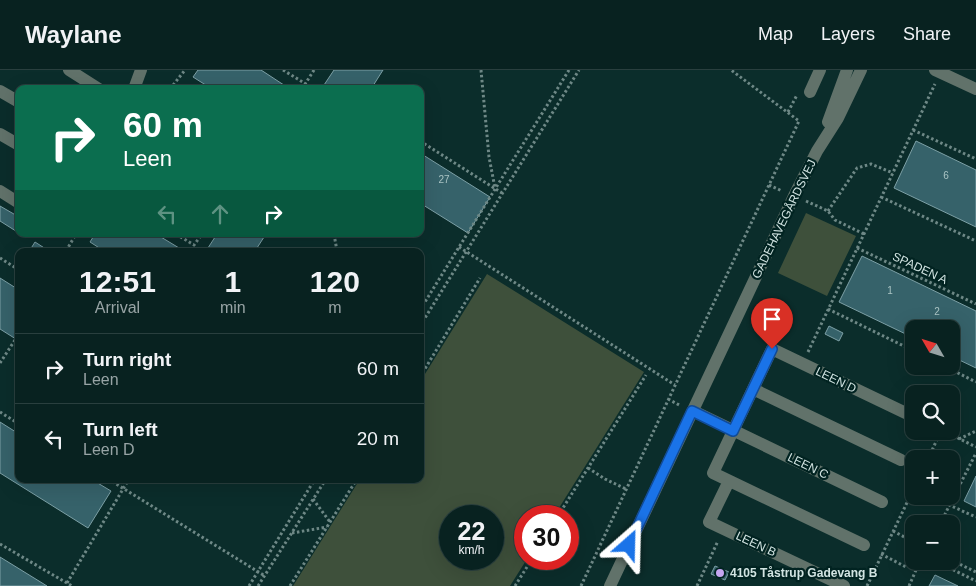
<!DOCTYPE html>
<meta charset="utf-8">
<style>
:root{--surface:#082220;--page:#162f2d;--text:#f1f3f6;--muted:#98a4a5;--line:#293f3e}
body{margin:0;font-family:Helvetica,sans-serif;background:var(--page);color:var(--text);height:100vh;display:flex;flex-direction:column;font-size:19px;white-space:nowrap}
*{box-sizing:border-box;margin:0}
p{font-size:16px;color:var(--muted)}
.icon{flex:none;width:28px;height:28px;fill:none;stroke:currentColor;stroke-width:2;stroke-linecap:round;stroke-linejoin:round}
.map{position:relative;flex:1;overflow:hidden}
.sheet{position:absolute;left:15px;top:178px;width:409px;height:235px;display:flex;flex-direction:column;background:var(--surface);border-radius:10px;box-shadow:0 5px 20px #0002,0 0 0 1px var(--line)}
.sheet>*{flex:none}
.hud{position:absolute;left:15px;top:15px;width:409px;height:152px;border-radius:10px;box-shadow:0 5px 20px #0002,0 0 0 1px var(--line);background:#0b6e4f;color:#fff;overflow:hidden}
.needle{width:32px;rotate:309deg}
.buttons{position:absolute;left:905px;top:250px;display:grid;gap:10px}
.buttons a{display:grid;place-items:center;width:55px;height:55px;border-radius:10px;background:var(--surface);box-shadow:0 5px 20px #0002,0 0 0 1px var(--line);font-size:25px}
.speed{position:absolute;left:439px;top:435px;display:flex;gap:10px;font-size:25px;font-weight:700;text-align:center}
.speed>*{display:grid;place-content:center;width:65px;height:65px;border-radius:50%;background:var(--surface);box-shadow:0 5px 20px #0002,0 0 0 1px var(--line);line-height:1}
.speed small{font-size:12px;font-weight:400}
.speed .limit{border:8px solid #d22;background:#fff;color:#111}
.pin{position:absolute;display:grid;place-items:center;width:42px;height:42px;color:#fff;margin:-51px -21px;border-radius:50% 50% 50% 0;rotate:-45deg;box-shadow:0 0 5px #0007}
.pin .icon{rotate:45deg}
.me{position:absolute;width:55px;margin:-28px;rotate:25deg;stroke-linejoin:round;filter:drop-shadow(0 0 4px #0008)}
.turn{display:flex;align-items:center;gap:18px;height:105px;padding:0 25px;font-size:22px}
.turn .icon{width:65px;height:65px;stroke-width:2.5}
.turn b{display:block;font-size:35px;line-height:42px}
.lanes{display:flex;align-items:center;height:48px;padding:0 25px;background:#0003;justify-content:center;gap:25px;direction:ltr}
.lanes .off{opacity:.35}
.eta{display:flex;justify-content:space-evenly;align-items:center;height:85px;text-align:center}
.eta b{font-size:30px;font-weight:700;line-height:35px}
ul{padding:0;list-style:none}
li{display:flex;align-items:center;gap:15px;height:70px;padding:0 25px;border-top:1px solid var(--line)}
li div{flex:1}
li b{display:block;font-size:19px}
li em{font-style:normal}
header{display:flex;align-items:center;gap:30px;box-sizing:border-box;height:70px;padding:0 25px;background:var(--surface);border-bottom:1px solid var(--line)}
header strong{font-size:24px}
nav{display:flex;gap:28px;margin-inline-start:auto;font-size:18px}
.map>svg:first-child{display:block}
.green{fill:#3e503b;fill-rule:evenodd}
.building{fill:#36626a;stroke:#7da0a6}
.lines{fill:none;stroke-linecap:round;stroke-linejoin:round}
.path{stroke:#6e8886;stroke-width:3;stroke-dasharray:2.5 2.5;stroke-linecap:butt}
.minor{stroke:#61726a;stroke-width:12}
.route-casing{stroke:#114b97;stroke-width:12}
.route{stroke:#1a73e8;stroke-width:9}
.poi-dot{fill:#c5a6f1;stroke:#012321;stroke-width:2}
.labels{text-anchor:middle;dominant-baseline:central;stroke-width:4.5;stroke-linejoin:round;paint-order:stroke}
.number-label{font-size:10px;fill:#abc4c4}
.street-label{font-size:12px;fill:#d2e4e2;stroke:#012321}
.poi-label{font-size:12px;font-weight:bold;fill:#d2e4e2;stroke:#012321;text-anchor:start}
</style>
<header>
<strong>Waylane</strong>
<nav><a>Map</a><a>Layers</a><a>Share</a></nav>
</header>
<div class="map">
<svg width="976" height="516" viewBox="0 0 976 516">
<rect width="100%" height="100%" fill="#0b2d2b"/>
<path class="green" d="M806,143L856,166L827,226L778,203Z
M487,204L644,302L554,446H525V489H527L510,516H293L360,409H420V312ZM450,446H492V489H450Z"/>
<path class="building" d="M198,0H261L290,19H212L193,7Z
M334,0H383L371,19H329L324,15Z
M916,71L976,100V157L894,118Z
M420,83L490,127L468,163L420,133Z
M0,136L19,147V163L0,151Z
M95,164H156L184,181H104L90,172Z
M217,164H266L255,181H206Z
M35,172L49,181H32L30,180Z
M862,186L976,241V298L951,286V259H914V268L839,232Z
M0,208L19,220V271L0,259Z
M829,256L843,263L839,271L825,264Z
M0,352L19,364V409H91L111,421L88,458L0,403Z
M976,406V437L964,431Z
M0,487L47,516H0Z
M715,496L729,502L725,510L711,504Z
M935,505L958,516H929Z"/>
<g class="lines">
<path class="path" d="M283,0L314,19
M481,0L489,87L495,118
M170,19L185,0
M302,19L314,0
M788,42L797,25
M913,60L976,89
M420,71L502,123
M769,115L782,121
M881,127L976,171
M806,131L828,141L835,150L864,164
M828,141L857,98L871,94L893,103
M176,164L194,175L202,164
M334,164L337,181
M459,177L675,315
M857,178L976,234
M66,181L76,164
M0,188L19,200
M828,239L914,281
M420,240L569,0
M420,256L579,0
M808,282L935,14
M0,293L15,270
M944,296L976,312
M420,307L480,208
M668,329L681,336
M0,342L19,354
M944,361L976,377
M959,369L976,361
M928,389L941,361
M588,398L605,409L626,419
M108,409L265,506
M943,426L949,435L976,447
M313,429L330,452
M558,446L646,305
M940,454L976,383
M893,461L914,472
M292,463L327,457
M0,474L72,516
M881,484L906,497L918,491
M951,490L976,502
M935,491L976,511
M67,513L129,409
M249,516L315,409
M258,516L326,409
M290,516L357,409
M515,516L532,489
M581,516L799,51L731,0
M697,516L718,471
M867,516L914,418
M909,516L920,491"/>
<path class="minor" d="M69,0L99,19
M935,0L976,19
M134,19L141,0
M0,21L19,32
M810,22L820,0
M828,52L847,0
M0,64L19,75
M0,121L19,133
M753,319L901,390
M693,341L882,432
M729,411L709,452L844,516
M864,475L713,403L772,279L914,347
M610,516L794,126L817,81L838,48L861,0"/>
</g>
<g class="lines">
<defs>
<path id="route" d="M629,475L692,341L733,361L772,279"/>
</defs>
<use href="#route" class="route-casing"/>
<use href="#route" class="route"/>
</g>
<circle class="poi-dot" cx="720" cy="503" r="5"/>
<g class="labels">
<g class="number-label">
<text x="946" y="105">6</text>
<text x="444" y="109">27</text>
<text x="890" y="220">1</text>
<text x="937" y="241">2</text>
</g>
<g class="street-label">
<text transform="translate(784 149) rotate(-64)">GADEHAVEGÅRDSVEJ</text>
<text transform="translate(920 198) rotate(25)">SPADEN A</text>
<text transform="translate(836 310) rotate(26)">LEEN D</text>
<text transform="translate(808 396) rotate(26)">LEEN C</text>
<text transform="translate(756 474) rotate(25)">LEEN B</text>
</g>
<g class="poi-label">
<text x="730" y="503">4105 Tåstrup Gadevang B</text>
</g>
</g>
</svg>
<div class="buttons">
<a><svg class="needle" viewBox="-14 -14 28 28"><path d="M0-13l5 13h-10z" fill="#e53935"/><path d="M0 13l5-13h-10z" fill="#98a4a5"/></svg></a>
<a><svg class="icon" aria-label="search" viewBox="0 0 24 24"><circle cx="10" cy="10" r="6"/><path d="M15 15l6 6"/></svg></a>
<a>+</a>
<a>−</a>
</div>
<div class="speed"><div>22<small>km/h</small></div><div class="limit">30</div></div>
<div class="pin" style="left:772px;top:279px;background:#d93025"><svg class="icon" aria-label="arrive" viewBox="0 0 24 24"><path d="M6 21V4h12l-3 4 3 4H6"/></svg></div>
<svg class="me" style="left:629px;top:475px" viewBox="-20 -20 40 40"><path d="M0-17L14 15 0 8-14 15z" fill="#1a73e8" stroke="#fff" stroke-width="4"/></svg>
<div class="hud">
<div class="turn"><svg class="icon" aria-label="right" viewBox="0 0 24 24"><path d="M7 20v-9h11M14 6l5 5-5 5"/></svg><div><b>60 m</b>Leen</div></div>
<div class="lanes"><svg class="icon off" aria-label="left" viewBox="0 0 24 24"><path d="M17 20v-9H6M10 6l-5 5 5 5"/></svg><svg class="icon off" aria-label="ahead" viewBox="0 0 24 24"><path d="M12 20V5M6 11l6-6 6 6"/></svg><svg class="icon" aria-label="right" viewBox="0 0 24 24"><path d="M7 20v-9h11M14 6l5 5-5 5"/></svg></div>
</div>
<section class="sheet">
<div class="eta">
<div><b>12:51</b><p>Arrival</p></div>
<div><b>1</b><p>min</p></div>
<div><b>120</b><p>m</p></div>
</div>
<ul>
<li><svg class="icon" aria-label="right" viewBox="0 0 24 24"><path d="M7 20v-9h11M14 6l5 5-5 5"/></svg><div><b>Turn right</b><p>Leen</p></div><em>60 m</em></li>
<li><svg class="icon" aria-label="left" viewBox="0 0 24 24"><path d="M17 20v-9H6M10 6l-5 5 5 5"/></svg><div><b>Turn left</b><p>Leen D</p></div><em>20 m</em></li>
</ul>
</section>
</div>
